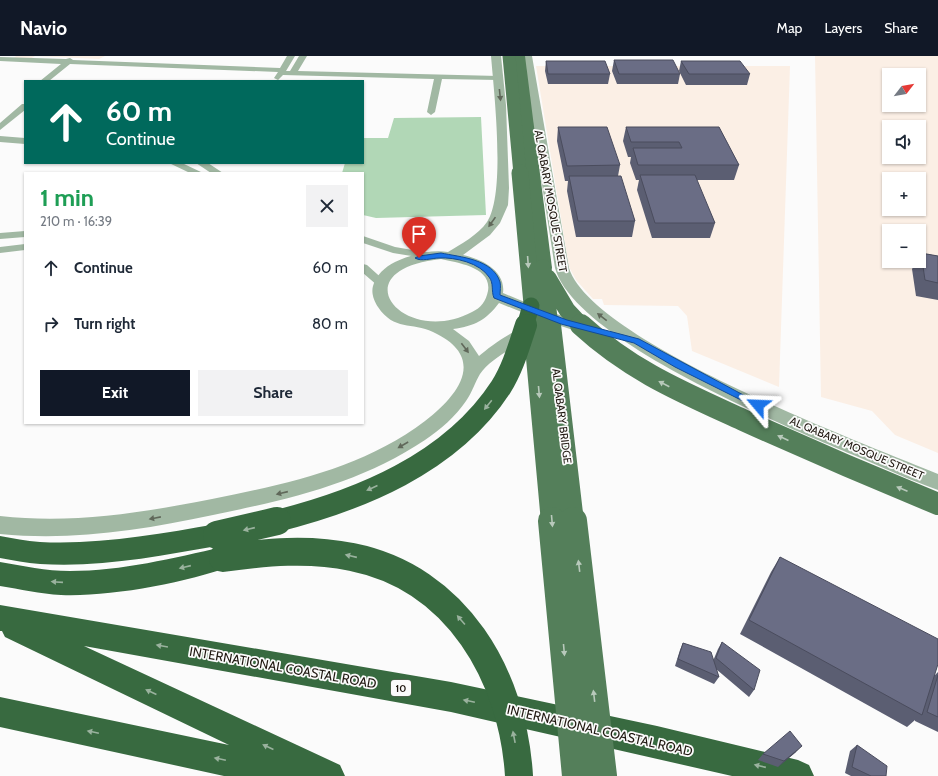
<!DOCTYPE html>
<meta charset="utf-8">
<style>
:root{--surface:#fff;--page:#f2f2f3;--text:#1f2937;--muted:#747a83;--accent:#111827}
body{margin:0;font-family:Cabin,sans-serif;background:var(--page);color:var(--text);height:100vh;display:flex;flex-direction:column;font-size:15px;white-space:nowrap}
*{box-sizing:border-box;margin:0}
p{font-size:13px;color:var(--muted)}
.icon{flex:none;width:22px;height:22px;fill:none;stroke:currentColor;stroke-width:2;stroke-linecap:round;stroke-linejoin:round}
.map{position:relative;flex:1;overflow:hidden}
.details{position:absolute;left:24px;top:116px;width:340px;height:252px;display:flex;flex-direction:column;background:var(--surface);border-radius:0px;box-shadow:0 1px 3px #0004}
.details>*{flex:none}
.top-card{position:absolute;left:24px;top:24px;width:340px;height:84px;border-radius:0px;box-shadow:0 1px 3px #0004;background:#00695c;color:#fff;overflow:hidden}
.needle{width:26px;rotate:59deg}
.buttons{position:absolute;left:882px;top:12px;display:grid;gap:8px}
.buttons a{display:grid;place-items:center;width:44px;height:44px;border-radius:0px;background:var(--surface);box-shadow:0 1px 3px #0004;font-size:20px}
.pin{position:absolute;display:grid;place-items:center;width:34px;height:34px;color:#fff;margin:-41px -17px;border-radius:50% 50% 50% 0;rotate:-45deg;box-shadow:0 0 4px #0007}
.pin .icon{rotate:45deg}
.me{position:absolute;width:44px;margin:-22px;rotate:296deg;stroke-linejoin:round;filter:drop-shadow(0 0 3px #0008)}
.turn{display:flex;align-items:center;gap:14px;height:84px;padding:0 16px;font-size:18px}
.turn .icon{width:52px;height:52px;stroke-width:2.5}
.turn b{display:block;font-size:28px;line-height:34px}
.round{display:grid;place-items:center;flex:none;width:42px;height:42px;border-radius:0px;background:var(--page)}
.head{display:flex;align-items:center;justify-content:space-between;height:68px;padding:0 16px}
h1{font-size:24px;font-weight:700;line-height:30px;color:#1e9e55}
.primary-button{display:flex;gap:8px;margin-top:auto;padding:8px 16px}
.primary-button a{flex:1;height:46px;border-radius:0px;background:var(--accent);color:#fff;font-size:16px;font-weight:700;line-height:46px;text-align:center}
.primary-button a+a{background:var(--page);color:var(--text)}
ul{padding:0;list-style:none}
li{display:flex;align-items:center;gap:12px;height:56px;padding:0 16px}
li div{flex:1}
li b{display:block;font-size:15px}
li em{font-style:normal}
header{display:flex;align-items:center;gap:24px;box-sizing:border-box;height:56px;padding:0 20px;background:var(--accent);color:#fff}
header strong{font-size:19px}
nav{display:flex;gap:22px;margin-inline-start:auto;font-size:14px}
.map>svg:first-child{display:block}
.built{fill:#fbefe5;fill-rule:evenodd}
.green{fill:#b1d7b6}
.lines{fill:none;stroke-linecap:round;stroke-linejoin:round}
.minor{fill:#a1b8a3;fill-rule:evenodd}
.tertiary{fill:#a1b8a3;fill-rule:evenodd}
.primary{fill:#547f5a;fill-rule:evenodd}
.motorway{fill:#386a40;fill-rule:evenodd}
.primary-bridge-far3{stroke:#547f5a;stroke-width:13}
.primary-bridge-far2{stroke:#547f5a;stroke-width:17}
.primary-bridge-far1{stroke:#547f5a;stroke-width:22}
.primary-bridge{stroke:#547f5a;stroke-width:28}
.motorway-bridge-far2{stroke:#386a40;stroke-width:17}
.motorway-bridge-far1{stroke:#386a40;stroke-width:22}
.motorway-bridge{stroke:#386a40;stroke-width:28}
.wall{fill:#5b5e72}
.shaded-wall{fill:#4a4c5d}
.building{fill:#6a6d85;stroke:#4a4c5d}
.oneway{fill:#60685a}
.oneway2{fill:#b8c9bb}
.oneway3{fill:#9ab29e}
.route{fill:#1a73e8;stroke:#114b97}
.labels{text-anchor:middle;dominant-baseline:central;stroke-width:3.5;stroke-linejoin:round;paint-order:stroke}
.shield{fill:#fbfbfb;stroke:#625c57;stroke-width:1}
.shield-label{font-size:10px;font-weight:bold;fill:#201811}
.street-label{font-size:11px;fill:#201811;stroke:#fbfbfb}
.near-street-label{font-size:13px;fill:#201811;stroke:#fbfbfb}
</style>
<header>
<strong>Navio</strong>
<nav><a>Map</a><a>Layers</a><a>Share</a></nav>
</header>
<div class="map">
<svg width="938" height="720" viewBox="0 0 938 720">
<rect width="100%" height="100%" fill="#fbfbfb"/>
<path class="built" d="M16,0H105L99,3L35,0L32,2H14Z
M815,0H938V397L895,379L872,355L821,341ZM889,19H919V49H889ZM889,71H919V101H889ZM889,123H919V153H889ZM889,175H919V205H889Z
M536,10H790L779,331L692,295L687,260L678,250L604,249L602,243H593L576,224L569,211Z"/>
<path class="green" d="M481,61L486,159L376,162L363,159V117H342L345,107H363V82H388L394,62Z"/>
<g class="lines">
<path class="minor" d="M287,0H295L286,15H290L299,0H307L298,15L498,20L502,22L498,24L442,23L435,56L431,59L427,56L434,23L283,19L278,24L274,22L278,16L70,8L49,25H40L61,8L0,5V1L66,3L70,2L73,4L280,12Z
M22,48H25V54L0,74V67Z
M0,80L25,82V88L0,86Z
M169,107H182L203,117H190Z
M196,107H208L223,117H211Z
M25,175V181L0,183V177Z
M363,180L395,191L430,197L436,200L430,203L393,197L363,187Z
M25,188V194L0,197V191Z
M363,208L367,209L386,226L388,228L386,230H378L363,217Z"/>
<path class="tertiary" d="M491,0H501L506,49L509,132L508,149L500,167L490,179L463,199C482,203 506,215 503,237L546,255L597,270L599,274L597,278L591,279L585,278L534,261L499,247C486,264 475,270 453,273L469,285L479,300C491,290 520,267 537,271L539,275L537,279C519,288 492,301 480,318C475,326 472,337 466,345C456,360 440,374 425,384C361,427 287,444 213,459C142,474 73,485 0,478V460C72,468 141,457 212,443C287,428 363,412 425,365C460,338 487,301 433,276C412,266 394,275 378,251C374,245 371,237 373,230C376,219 385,211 395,206C410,199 431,193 448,196C461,188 478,179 487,166C506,138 494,36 491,0ZM441,203C458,207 492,211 488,235C486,245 481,252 472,256C404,292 338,214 441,203Z
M522,0H532L569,212C592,286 863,387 938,418V434C909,424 880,410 851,398C783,369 575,284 555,212Z"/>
<path class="primary" d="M513,0H525L552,212L549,216L543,217L537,216L534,212Z"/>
<path class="motorway" d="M217,468L226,471L230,479L226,487L217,490C159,500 99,512 40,508C26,507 13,504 0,502V480C13,482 26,485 40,486C99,489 159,478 217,468Z
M223,491L232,494L236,502L232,510C185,527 110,541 61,539C40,538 20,533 0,530V506C23,510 46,515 70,515C122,515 173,502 223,491Z
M0,549L451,626L657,670L798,704L809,709L814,720H732L451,656L84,590L340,709L345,720H224L0,671V641L229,689L5,581L2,575H0Z"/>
<path class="primary-bridge-far3" d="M509,0L520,118"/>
<path class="primary-bridge-far2" d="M520,117L534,270
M543,212L550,270
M548,222L567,254L582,270"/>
<path class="primary-bridge-far1" d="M534,269L552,466
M550,269L573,466
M581,269C631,315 682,336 743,364C807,393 872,421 938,448"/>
<path class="primary-bridge" d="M552,465L576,720
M573,465L603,720"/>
<path class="motorway-bridge-far2" d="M525,270L531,250"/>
<path class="motorway-bridge-far1" d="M273,466C358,445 451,408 501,331C513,312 519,290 526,269"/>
<path class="motorway-bridge" d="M217,479L277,465
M223,502C266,496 309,492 352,501C457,522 513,620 519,720"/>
</g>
<path class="wall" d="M614,4L680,18L678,28H617L612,15Z
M546,5L610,18L608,28H548L545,15Z
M681,5L750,18L747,29H686L679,15Z
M558,71L620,109L618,120L635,165L632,181H576L567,135L568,125H565L557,85Z
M626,71H719L739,109L734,124H696L715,167L710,182H652L637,134L639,124H636L630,107L631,101H628L623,85Z
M921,197L938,200V244L916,240L912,213L917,205H919V201Z
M780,501L935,619L938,616V676L915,665V664L907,671L740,578L771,516Z
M722,586L754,634L749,641L716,613L719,621L714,628L675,610L680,594L683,587L713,605L718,593Z
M857,689L886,720H851L845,717L850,695Z
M796,696L778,711L758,704L763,698Z"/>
<path class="shaded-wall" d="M802,690L796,696L778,711L784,705Z"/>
<path class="building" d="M614,4H673L680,18H619Z
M546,5H605L610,18H548Z
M681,5H740L750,18H689Z
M558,71H607L620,109L567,110Z
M626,71H719L739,109H638L633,92H682L679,86H631Z
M640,119H695L715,167H655Z
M569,120H621L635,165H578Z
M921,197L938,200V227L925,224Z
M780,501L938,583V608L922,659L749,564Z
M722,586L760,614L754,634L716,602Z
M683,587L711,596L719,621L678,603Z
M938,619V661L927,656Z
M790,675L802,690L784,705L763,698Z
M857,689L887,710L886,720H871L852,711Z"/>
<defs><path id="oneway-solid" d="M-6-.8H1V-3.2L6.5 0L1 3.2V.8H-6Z"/></defs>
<g class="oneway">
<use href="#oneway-solid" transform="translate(500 39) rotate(84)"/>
<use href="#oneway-solid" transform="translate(492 166) rotate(125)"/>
<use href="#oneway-solid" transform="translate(602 261) rotate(-142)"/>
<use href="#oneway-solid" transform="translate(465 292) rotate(53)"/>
<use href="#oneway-solid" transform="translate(403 389) rotate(150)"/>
<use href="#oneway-solid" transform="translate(282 437) rotate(167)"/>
<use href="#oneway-solid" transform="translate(155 462) rotate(169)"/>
</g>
<g class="oneway2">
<use href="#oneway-solid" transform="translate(528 206) rotate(86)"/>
<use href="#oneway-solid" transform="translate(664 328) rotate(-153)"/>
<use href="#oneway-solid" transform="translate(539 336) rotate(85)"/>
<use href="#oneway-solid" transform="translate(783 382) rotate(-156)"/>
<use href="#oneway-solid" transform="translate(902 433) rotate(-157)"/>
<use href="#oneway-solid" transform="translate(552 465) rotate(85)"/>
<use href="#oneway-solid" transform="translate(579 510) rotate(-97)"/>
<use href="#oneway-solid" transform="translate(564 594) rotate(85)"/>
<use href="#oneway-solid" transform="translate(594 640) rotate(-97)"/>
</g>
<g class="oneway3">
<use href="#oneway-solid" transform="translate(488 349) rotate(129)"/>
<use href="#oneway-solid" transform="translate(372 432) rotate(156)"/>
<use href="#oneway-solid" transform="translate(249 473) rotate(167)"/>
<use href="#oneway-solid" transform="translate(351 500) rotate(-167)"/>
<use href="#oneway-solid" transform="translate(185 511) rotate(167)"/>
<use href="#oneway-solid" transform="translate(57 526) rotate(-176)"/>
<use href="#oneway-solid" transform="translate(461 564) rotate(-131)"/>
<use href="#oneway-solid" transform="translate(162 590) rotate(-170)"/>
<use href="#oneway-solid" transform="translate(151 636) rotate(-155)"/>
<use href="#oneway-solid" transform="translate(469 645) rotate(-168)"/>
<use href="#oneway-solid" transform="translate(93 676) rotate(-168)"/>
<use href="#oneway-solid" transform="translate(514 681) rotate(-101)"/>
<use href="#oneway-solid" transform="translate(268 691) rotate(-155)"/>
<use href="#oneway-solid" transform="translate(220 703) rotate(-168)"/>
<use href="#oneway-solid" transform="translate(760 710) rotate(-167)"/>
</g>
<path class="route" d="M441,197C460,201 493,203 500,226C501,230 500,235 500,239L567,264L639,283L762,349L761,351H755L675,311L634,287L561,268L494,242C491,235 494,227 489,221C480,207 455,201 439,202C432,202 421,206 415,202L419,200Z"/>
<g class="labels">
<rect class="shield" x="391" y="624" width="20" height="16" rx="3"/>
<g class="shield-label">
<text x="401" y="632">10</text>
</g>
<g class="street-label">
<text transform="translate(551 145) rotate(80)">AL QABARY MOSQUE STREET</text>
<text transform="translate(562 360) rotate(83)">AL QABARY BRIDGE</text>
<text transform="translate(857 392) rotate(23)">AL QABARY MOSQUE STREET</text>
</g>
<g class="near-street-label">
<text transform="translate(283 611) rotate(10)">INTERNATIONAL COASTAL ROAD</text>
<text transform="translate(600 674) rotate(13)">INTERNATIONAL COASTAL ROAD</text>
</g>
</g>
</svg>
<div class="buttons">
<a><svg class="needle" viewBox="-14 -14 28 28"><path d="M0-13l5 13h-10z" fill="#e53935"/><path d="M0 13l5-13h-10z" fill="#747a83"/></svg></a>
<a><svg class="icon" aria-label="sound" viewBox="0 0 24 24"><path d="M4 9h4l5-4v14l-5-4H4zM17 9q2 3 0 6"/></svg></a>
<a>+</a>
<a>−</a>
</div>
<div class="pin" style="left:419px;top:202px;background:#d93025"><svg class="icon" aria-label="arrive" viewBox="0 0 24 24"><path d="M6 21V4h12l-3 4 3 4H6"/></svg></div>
<svg class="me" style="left:758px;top:349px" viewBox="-20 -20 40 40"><path d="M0-17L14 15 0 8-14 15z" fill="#1a73e8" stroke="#fff" stroke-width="4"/></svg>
<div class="top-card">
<div class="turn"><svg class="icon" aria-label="ahead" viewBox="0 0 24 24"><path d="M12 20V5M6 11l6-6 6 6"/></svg><div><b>60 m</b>Continue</div></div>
</div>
<section class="details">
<div class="head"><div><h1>1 min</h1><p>210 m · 16:39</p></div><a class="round"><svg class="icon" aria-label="close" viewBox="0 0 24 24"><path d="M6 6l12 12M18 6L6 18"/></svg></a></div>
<ul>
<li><svg class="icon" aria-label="ahead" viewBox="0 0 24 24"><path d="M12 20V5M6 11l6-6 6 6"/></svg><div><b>Continue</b></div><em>60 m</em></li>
<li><svg class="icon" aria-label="right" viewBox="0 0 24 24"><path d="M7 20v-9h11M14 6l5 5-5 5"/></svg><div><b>Turn right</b></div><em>80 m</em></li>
</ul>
<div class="primary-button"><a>Exit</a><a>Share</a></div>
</section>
</div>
